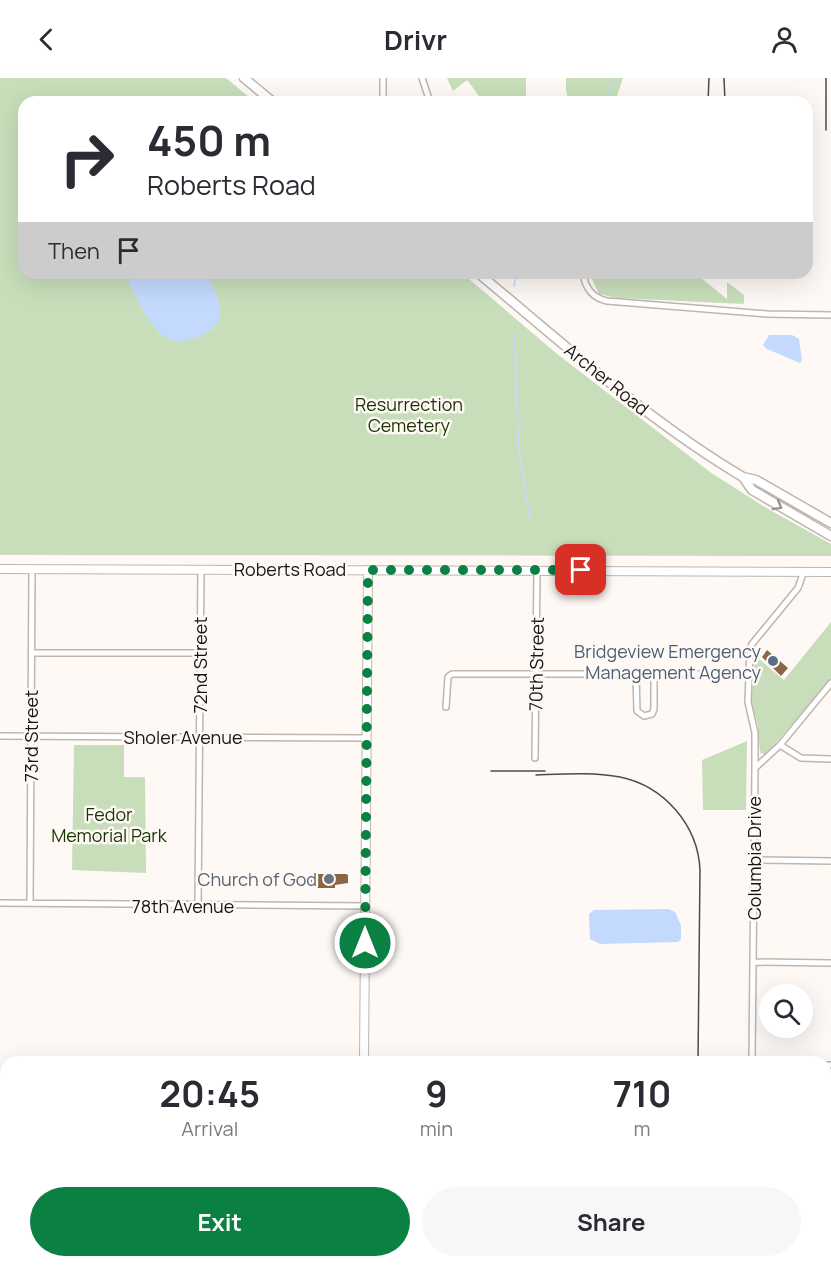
<!DOCTYPE html>
<style>
:root{--surface:#fff;--page:#f7f7f7;--text:#2b2b33;--muted:#7c7c81;--accent:#0b8043}
body{margin:0;font-family:Manrope,sans-serif;background:var(--page);color:var(--text);height:100vh;display:flex;flex-direction:column;font-size:22px;white-space:nowrap}
*{box-sizing:border-box;margin:0}
p{font-size:20px;color:var(--muted)}
.icon{flex:none;width:33px;height:33px;fill:none;stroke:currentColor;stroke-width:2;stroke-linecap:round;stroke-linejoin:round}
.map{position:relative;flex:1;overflow:hidden}
.drawer{position:absolute;left:0px;top:978px;width:831px;height:212px;display:flex;flex-direction:column;background:var(--surface);border-radius:18px 18px 0 0;box-shadow:0 6px 24px #0002}
.drawer>*{flex:none}
.guide{position:absolute;left:18px;top:18px;width:795px;height:183px;border-radius:18px;box-shadow:0 6px 24px #0002;background:#fff;color:var(--text);overflow:hidden}
.buttons{position:absolute;left:759px;top:906px;display:grid;gap:12px}
.buttons a{display:grid;place-items:center;width:54px;height:54px;border-radius:50%;background:var(--surface);box-shadow:0 6px 24px #0002;font-size:30px}
.pin{position:absolute;display:grid;place-items:center;width:51px;height:51px;color:#fff;margin:-26px;border-radius:12px;box-shadow:0 3px 9px #0006}
.me{position:absolute;width:66px;margin:-33px;rotate:0deg;stroke-linejoin:round;filter:drop-shadow(0 0 4px #0008)}
.turn{display:flex;align-items:center;gap:21px;height:126px;padding:0 30px;font-size:27px}
.turn .icon{width:78px;height:78px;stroke-width:2.5}
.turn b{display:block;font-size:42px;line-height:51px}
.then{display:flex;align-items:center;height:57px;padding:0 30px;background:#0003;gap:12px;font-size:22px}
.eta{display:flex;justify-content:space-evenly;align-items:center;height:102px;text-align:center}
.eta b{font-size:36px;font-weight:700;line-height:42px}
.primary-button{display:flex;gap:12px;margin-top:auto;padding:12px 30px}
.primary-button a{flex:1;height:69px;border-radius:36px;background:var(--accent);color:#fff;font-size:24px;font-weight:700;line-height:69px;text-align:center}
.primary-button a+a{background:var(--page);color:var(--text)}
header{display:flex;justify-content:space-between;align-items:center;height:78px;padding:0 30px;background:var(--surface);font-size:27px;font-weight:700}
.map>svg:first-child{display:block}
.green{fill:#c8deba}
.water{fill:#c3dafe}
.lines{fill:none;stroke-linecap:round;stroke-linejoin:round}
.stream{stroke:#c3dafe;stroke-width:1.5}
.building{fill:#8b6642}
.street-casing{stroke:#beb6af;stroke-width:8}
.secondary-casing{stroke:#beb6af;stroke-width:10}
.primary-casing{stroke:#beb6af;stroke-width:11}
.street{stroke:#fff;stroke-width:5}
.secondary{stroke:#fff;stroke-width:8}
.primary{stroke:#fff;stroke-width:8}
.rail{stroke:#4e4b48;stroke-width:1.5}
.oneway{stroke:#979594}
.route{stroke:#0b8043;stroke-width:10;stroke-dasharray:0 18}
.service-dot{fill:#5c6f8a;stroke:#fef9f5;stroke-width:2}
.worship-dot{fill:#6b7280;stroke:#fef9f5;stroke-width:2}
.labels{text-anchor:middle;dominant-baseline:central;stroke-width:5;stroke-linejoin:round;paint-order:stroke}
.street-label{font-size:18px;fill:#171412;stroke:#fef9f5}
.park-label{font-size:18px;fill:#1b3403;stroke:#fef9f5}
.service-label{font-size:18px;fill:#4e5e75;stroke:#fef9f5;text-anchor:end}
.worship-label{font-size:18px;fill:#5b616d;stroke:#fef9f5;text-anchor:end}
</style>
<header><svg class="icon" aria-label="back" viewBox="0 0 24 24"><path d="M15 5l-7 7 7 7"/></svg>Drivr<svg class="icon" aria-label="person" viewBox="0 0 24 24"><circle cx="12" cy="8" r="4"/><path d="M4 21q1-7 8-7t8 7"/></svg></header>
<div class="map">
<svg width="831" height="1189" viewBox="0 0 831 1189">
<rect width="100%" height="100%" fill="#fef9f5"/>
<path class="green" d="M0,0H226L255,24H24V195H462L556,275L710,394L763,428L831,466V478L0,477Z
M447,0H526V24H476L480,19L467,2L453,13Z
M566,0H623L615,24H569L566,13Z
M589,195H695L727,221V204L744,217V226L617,220L599,216Z
M831,544V601L774,667L765,676L760,675L758,647L752,626L753,576L784,602Z
M747,663L746,732H703L702,682Z
M74,667H124V699H145L146,795L72,792Z
M825,1092H831V1156H825Z
M496,1184H613L630,1189H498Z
M661,1184H767L776,1189H690Z"/>
<path class="water" d="M126,195C141,195 188,192 199,195C207,197 211,205 214,211C218,219 222,234 219,242C214,255 188,265 175,263C154,261 131,213 126,195Z
M769,257H792L799,261L802,282L800,285L767,271L763,267Z
M669,831L675,834L681,847V861L678,864L600,866L590,861L589,836L594,832Z"/>
<g class="lines">
<path class="stream" d="M604,24L617,0
M514,208L516,195
M514,255L519,373L530,442"/>
</g>
<path class="building" d="M767,572L788,590L781,598L762,579Z
M310,796H346L348,797V805L335,807V810H310Z"/>
<g class="lines">
<defs>
<path id="street" d="M422,0L430,24
M383,24V0
M583,195C585,210 593,220 607,223L767,236L831,237
M32,575H200
M636,597L637,633L644,638L652,636L654,631V597
M446,629L448,599L452,596H748
M0,658L367,660
M780,667L801,680L831,681
M535,680L537,492
M755,690V655L748,624L750,572L752,566L798,510L804,493
M753,782L831,783
M0,825L365,828
M30,825L32,491
M198,828L201,491
M753,884L831,885
M752,984L755,690L780,667L831,605
M825,987H831
M825,1089H831
M0,1176H6
M27,1189V1184
M410,1189L423,1184"/>
<path id="secondary" d="M0,491L831,494
M364,984L368,492
M362,1189V1184"/>
<path id="primary" d="M244,0L273,24
M478,195C564,266 647,342 743,399L756,402L831,445
M743,399L752,412L831,458"/>
</defs>
<use href="#street" class="street-casing"/>
<use href="#secondary" class="secondary-casing"/>
<use href="#primary" class="primary-casing"/>
<use href="#street" class="street"/>
<use href="#secondary" class="secondary"/>
<use href="#primary" class="primary"/>
<path class="rail" d="M724,0L725,24
M708,24L709,0
M826,52V0
M491,693H545
M536,697C564,696 593,694 620,699C664,708 698,747 700,792L698,984
M0,1162H6
M825,1167H831
M825,1181L831,1183"/>
</g>
<defs><path id="oneway-chevron" d="M-2-3.5L2.5 0L-2 3.5" fill="none" stroke-width="1.6" stroke-linecap="round" stroke-linejoin="round" transform="scale(1.5)"/></defs>
<use class="oneway" href="#oneway-chevron" transform="translate(778 428) rotate(30)"/>
<g class="lines">
<path class="route" d="M365,865L368,492H581"/>
</g>
<circle class="service-dot" cx="773" cy="583" r="6"/>
<circle class="worship-dot" cx="329" cy="801" r="6"/>
<g class="labels">
<g class="street-label">
<text transform="translate(607 301) rotate(39)">Archer Road</text>
<text x="290" y="491">Roberts Road</text>
<text transform="translate(536 586) rotate(-89)">70th Street</text>
<text transform="translate(200 587) rotate(-90)">72nd Street</text>
<text transform="translate(31 658) rotate(-90)">73rd Street</text>
<text x="183" y="659">Sholer Avenue</text>
<text transform="translate(754 780) rotate(-90)">Columbia Drive</text>
<text x="183" y="828">78th Avenue</text>
</g>
<g class="park-label">
<text x="409" y="326">Resurrection<tspan x="409" dy="21">Cemetery</tspan></text>
<text x="109" y="736">Fedor<tspan x="109" dy="21">Memorial Park</tspan></text>
</g>
<g class="service-label">
<text x="761" y="573">Bridgeview Emergency<tspan x="761" dy="21">Management Agency</tspan></text>
</g>
<g class="worship-label">
<text x="317" y="801">Church of God</text>
</g>
</g>
</svg>
<div class="buttons">
<a><svg class="icon" aria-label="search" viewBox="0 0 24 24"><circle cx="10" cy="10" r="6"/><path d="M15 15l6 6"/></svg></a>
</div>
<div class="pin" style="left:581px;top:492px;background:#d93025"><svg class="icon" aria-label="arrive" viewBox="0 0 24 24"><path d="M6 21V4h12l-3 4 3 4H6"/></svg></div>
<svg class="me" style="left:365px;top:865px" viewBox="-20 -20 40 40"><circle r="17" fill="#0b8043" stroke="#fff" stroke-width="3"/><path d="M0-11L8 9 0 5-8 9z" fill="#fff"/></svg>
<div class="guide">
<div class="turn"><svg class="icon" aria-label="right" viewBox="0 0 24 24"><path d="M7 20v-9h11M14 6l5 5-5 5"/></svg><div><b>450 m</b>Roberts Road</div></div>
<div class="then">Then<svg class="icon" aria-label="arrive" viewBox="0 0 24 24"><path d="M6 21V4h12l-3 4 3 4H6"/></svg></div>
</div>
<section class="drawer">
<div class="eta">
<div><b>20:45</b><p>Arrival</p></div>
<div><b>9</b><p>min</p></div>
<div><b>710</b><p>m</p></div>
</div>
<div class="primary-button"><a>Exit</a><a>Share</a></div>
</section>
</div>
